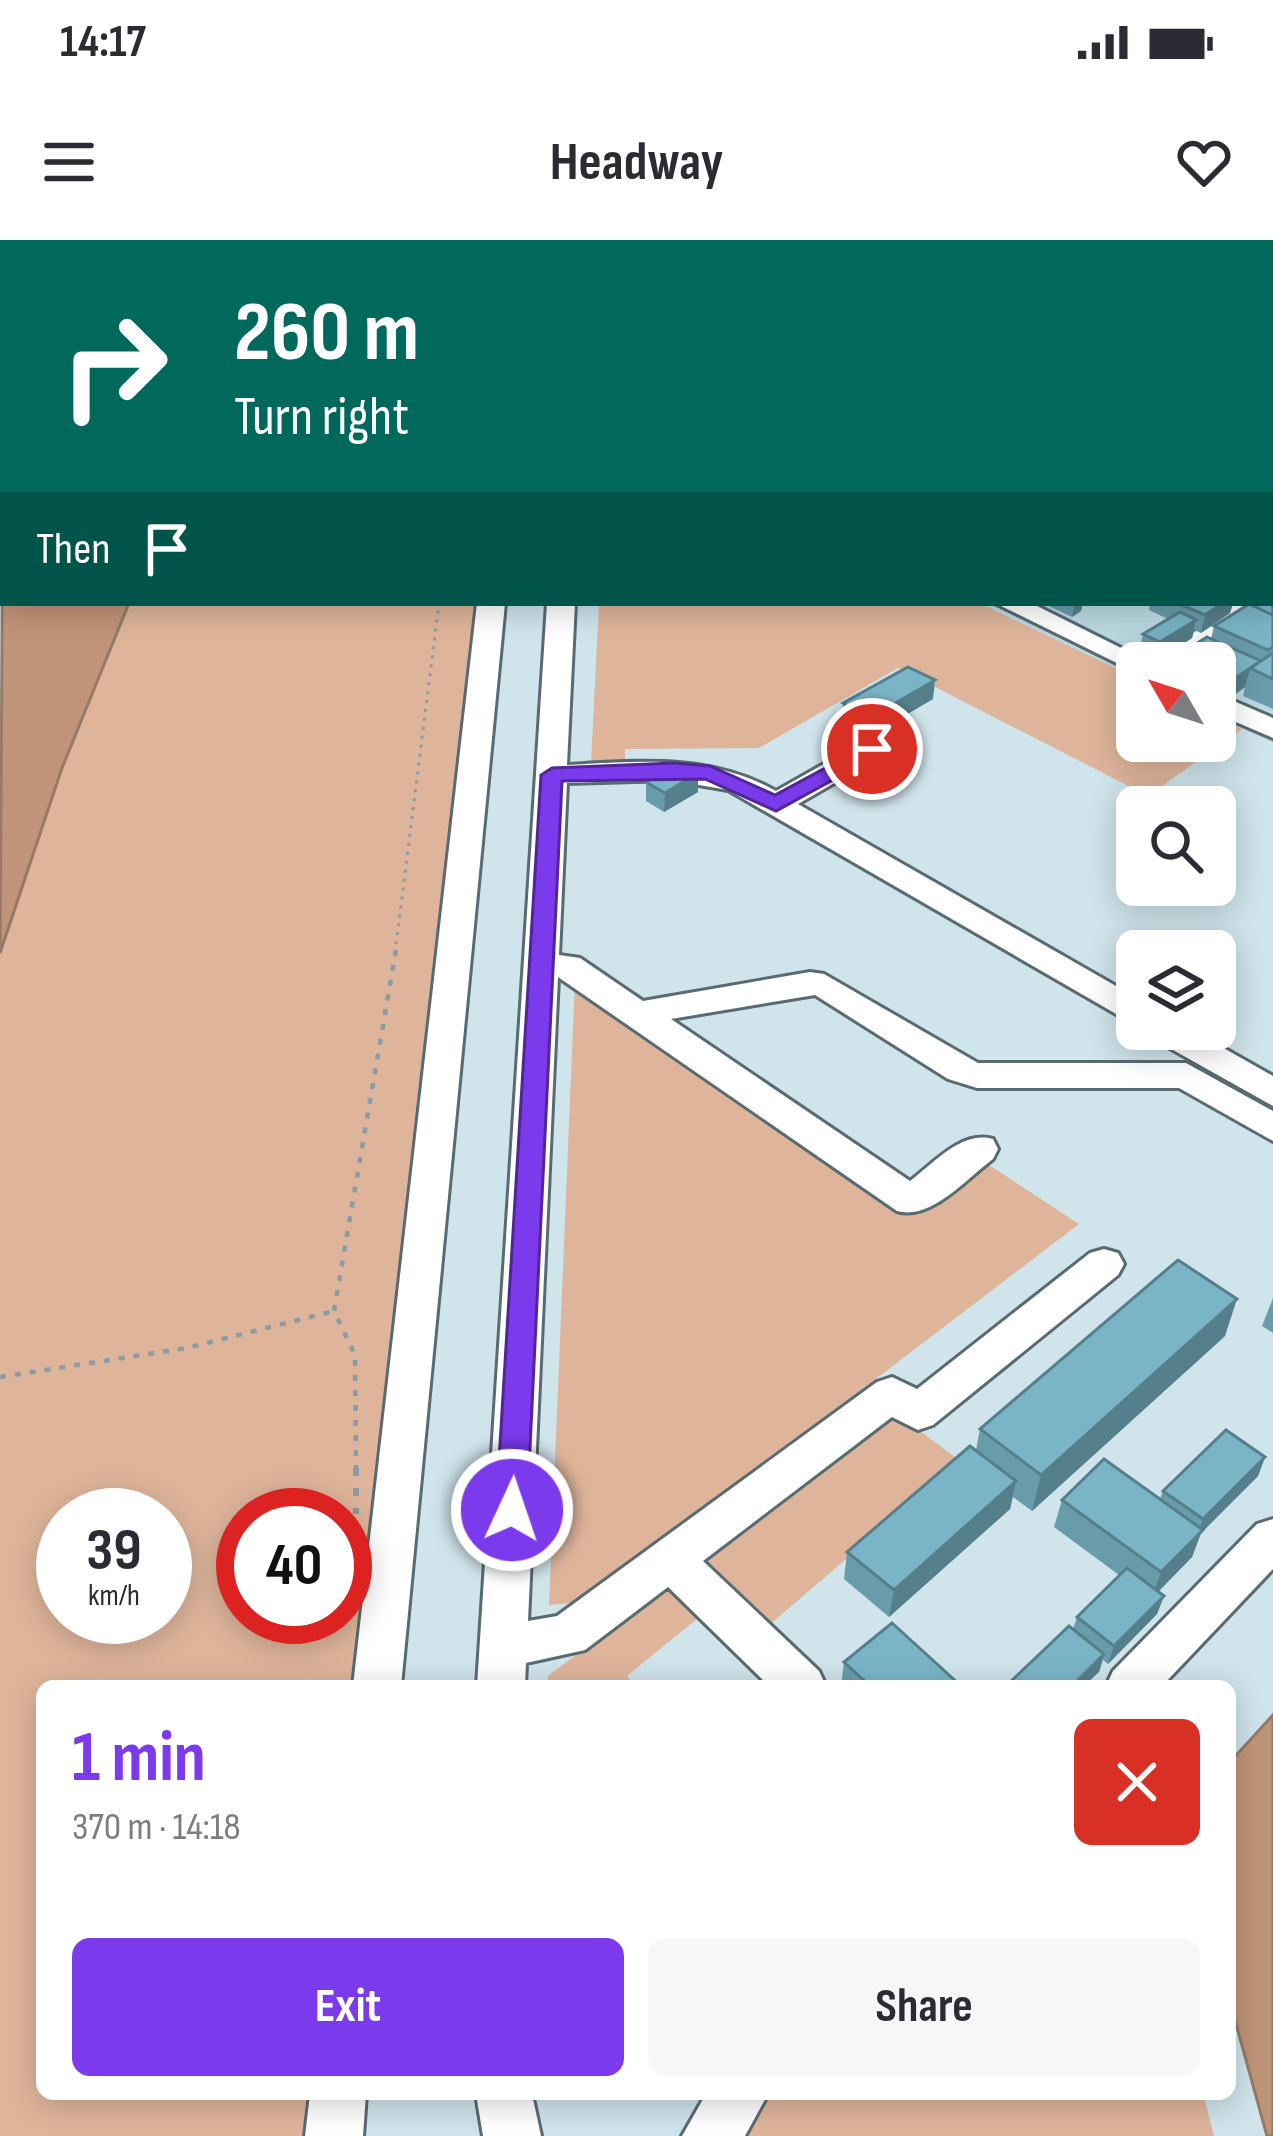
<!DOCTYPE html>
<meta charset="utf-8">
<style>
:root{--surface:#fff;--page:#f7f7f7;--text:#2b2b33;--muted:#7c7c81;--accent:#7c3aed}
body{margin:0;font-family:"Sofia Sans Condensed",sans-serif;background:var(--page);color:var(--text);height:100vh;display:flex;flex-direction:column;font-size:45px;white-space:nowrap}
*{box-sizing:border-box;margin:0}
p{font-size:39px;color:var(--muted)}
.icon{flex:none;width:66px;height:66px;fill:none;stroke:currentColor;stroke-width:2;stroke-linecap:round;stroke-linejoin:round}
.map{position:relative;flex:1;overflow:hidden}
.side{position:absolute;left:36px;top:1440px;width:1200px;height:420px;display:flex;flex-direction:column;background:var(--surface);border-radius:18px;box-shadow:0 6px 30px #0003}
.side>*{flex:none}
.top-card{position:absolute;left:0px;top:0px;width:1275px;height:366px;box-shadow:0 6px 30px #0003;background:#00695c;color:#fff;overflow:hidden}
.needle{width:78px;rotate:309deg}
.buttons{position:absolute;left:1116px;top:402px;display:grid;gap:24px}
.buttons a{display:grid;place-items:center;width:120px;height:120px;border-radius:18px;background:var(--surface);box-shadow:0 6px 30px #0003;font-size:60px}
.speed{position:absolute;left:36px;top:1248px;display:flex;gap:24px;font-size:60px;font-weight:700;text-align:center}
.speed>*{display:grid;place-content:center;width:156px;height:156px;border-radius:50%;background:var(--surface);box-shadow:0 6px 30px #0003;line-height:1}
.speed small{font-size:30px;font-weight:400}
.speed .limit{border:18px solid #d22;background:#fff;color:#111}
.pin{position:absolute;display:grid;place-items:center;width:102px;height:102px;color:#fff;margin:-51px;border:6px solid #fff;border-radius:50%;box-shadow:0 3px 12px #0007}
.me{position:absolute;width:132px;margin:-66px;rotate:3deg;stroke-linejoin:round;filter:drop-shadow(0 0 9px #0008)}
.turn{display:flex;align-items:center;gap:42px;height:252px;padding:0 36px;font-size:54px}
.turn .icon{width:156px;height:156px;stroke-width:2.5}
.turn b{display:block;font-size:84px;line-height:102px}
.then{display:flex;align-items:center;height:114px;padding:0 36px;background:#0003;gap:24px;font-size:45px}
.round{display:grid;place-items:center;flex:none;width:126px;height:126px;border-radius:18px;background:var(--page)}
.overview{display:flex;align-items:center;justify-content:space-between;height:204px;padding:0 36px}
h1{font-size:72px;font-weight:700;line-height:90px;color:var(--accent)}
.action{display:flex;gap:24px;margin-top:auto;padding:24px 36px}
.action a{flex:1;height:138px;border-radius:18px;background:var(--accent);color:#fff;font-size:48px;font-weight:700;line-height:138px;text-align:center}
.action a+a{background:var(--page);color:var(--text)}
.status{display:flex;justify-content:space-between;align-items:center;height:84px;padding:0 60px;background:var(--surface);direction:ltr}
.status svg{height:33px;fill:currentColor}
header{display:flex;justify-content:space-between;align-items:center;height:156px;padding:0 36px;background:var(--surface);font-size:54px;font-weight:700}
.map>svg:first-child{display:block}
.built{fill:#bcdae3}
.green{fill:#deb59b;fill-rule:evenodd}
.water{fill:#c09478;stroke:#967a67;stroke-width:3}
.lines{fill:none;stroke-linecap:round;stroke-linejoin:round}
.minor-casing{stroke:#586b71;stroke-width:6}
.path-far2{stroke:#8b9ba0;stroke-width:3;stroke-dasharray:3 6;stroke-linecap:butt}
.path-far1{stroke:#8b9ba0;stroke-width:4.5;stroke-dasharray:6 9;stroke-linecap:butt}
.path{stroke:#8b9ba0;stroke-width:6;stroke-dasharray:8 12;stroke-linecap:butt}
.minor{fill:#fff;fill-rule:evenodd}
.wall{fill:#699cab}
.shaded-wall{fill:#557f8b}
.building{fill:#7ab5c7;stroke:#557f8b;stroke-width:3}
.route{fill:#7c3aed;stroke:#51269a;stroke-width:3}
</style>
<div class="status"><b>14:17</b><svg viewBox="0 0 49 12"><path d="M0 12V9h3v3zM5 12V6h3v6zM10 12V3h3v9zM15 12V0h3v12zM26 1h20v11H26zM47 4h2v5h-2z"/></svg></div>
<header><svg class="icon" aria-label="menu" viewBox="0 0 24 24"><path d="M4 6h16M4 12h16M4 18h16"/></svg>Headway<svg class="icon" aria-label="heart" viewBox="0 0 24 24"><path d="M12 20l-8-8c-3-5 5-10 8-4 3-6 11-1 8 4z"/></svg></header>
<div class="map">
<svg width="1273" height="1896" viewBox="0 0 1273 1896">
<rect width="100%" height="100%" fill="#cfe4eb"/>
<path class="built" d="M618,0H1273V503L1215,476V423H1137V438L979,363H1272V3Z"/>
<path class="green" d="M129,363H481L360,1446H42V1854H320L316,1896H0V713L62,528ZM63,1275H165V1377H63ZM243,1275H345V1377H243Z
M599,363H979L1137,438V501H1215V476L1242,489L1148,556L898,428L759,508L625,509V522L591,523Z
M575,739L910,974L983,921L1079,984L583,1362L549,1365Z
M899,1175L960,1221L767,1387L704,1326L709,1313L887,1178Z
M675,1340L704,1373L627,1436L635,1446H547L548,1436Z
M769,1854H1203L1214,1896H740Z"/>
<path class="water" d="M3,252V363H129L62,528L0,713Z
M1273,1475V1896H1267L1230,1762V1522Z"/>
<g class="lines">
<defs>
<path id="minor" d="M111,0H131V3H111Z
M1272,163H1273V178H1272Z
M1272,289H1273V306H1272Z
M477,363H505L401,1446H353Z
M547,363H575L567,525C640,521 711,514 776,551L861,503H883L887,509L883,515L798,564L1137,758V786L728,550L670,540L567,543L559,715L580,718L643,761L810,732L824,734L978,823H1186L1273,871V901L1179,848H977L948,839L815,755L671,779L910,941C934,923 962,890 993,899L998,909L993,919C967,938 931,981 897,971L558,737L528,1381L557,1376L877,1142L892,1137L917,1149L1090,1013L1104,1009L1118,1013L1124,1024L1118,1035L933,1185L918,1190L892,1177L703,1321L819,1431L826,1446H769L668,1347L585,1410L526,1423L525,1446H477Z
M995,363H1031L1151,423L1235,363H1268L1184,423H1137V433Z
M1215,453L1273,478V498L1215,473Z
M1145,789H1190L1273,836V866L1150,797Z
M1273,1279V1329L1162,1446H1106L1113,1431L1257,1284Z
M310,1854H366L363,1896H305Z
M476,1854H532L541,1896H483Z
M706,1854H768L745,1896H682Z"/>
</defs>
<use href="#minor" class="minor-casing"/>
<path class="path-far2" d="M395,713L439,363"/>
<path class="path-far1" d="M0,1137L187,1108L334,1071
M356,1231L355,1115L334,1071L396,710"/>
<path class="path" d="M356,1228V1274"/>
<use href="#minor" class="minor"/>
</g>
<path class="wall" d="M654,0H1118L1111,3H662Z
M1154,0H1205L1198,3H1163Z
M1273,356V469L1243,456L1245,447L1233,456L1215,447V423H1181L1183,412L1211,399L1214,386L1251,365Z
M1042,363H1083L1081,371L1072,377Z
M1150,363H1233L1230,373L1201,393L1194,390L1192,398L1156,421L1139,413L1143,394L1168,379L1149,370Z
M933,459L868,497L841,482L843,463Z
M698,533V552L664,572L646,561V542Z
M1273,1058V1093L1262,1086Z
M1225,1096L1032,1271L1013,1257L1010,1269L889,1377L844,1339L847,1312L976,1210L980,1189Z
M1265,1217L1258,1236L1201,1293L1192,1317L1158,1352L1164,1356L1157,1374L1108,1424L1103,1420L1099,1432L1073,1389L1077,1377L1119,1335L1054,1287L1062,1260L1160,1259L1163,1251Z
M844,1422L961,1446H841Z"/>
<path class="shaded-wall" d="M1057,0H1089L1088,3H1053Z
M1096,0H1118L1111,3H1095Z
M1185,0H1205L1198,3H1185Z
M1075,363H1083L1081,371L1072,377Z
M1223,363H1233L1230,373L1201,393L1205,375Z
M1196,380L1192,398L1156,421L1160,402Z
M1250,429L1245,447L1233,456L1237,437Z
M935,440L933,459L868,497L870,478Z
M698,533V552L664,572L665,553Z
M1237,1059L1225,1096L1032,1271L1041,1235Z
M1265,1217L1258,1236L1201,1293L1192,1317L1151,1359L1161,1332L1197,1295L1203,1279Z
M1016,1241L1010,1269L889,1377L894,1350Z
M1164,1356L1157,1374L1108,1424L1114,1406Z
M1104,1414L1099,1432L1084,1446H1072Z"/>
<path class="building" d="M753,0H993L1002,3H761Z
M1272,355L1273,375L1251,365L1255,363H1272Z
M1177,363H1223L1205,375Z
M1249,364L1273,375V407L1268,410L1214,386Z
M1180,372L1196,380L1160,402L1143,394Z
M1207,397L1261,421L1237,437L1215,427V423H1207L1183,412Z
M1273,413V439L1250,428Z
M908,427L935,440L870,478L843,463Z
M680,523L698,533L665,553L646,542Z
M1178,1020L1237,1059L1041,1235L980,1189Z
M1226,1190L1265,1217L1203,1279L1163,1251Z
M970,1206L1016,1241L894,1350L847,1312Z
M1104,1219L1203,1290L1161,1332L1062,1260Z
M1127,1328L1164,1356L1114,1406L1077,1377Z
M892,1383L961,1446H870L844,1422Z
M1069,1386L1104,1414L1072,1446H1006Z"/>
<path class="route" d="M872,503L880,505V514L776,571L705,539L562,541L527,1270L523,1279L512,1283L500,1279L496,1270L541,535L552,528L674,523L710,526L775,555Z"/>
</svg>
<div class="buttons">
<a><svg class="needle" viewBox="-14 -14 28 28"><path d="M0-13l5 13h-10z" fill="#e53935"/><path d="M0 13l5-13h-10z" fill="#7c7c81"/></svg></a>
<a><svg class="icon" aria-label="search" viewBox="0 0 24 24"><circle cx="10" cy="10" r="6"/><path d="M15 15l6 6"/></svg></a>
<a><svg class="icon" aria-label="layers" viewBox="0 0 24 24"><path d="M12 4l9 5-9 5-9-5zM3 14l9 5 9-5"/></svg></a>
</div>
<div class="speed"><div>39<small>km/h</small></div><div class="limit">40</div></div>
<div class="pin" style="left:872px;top:509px;background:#d93025"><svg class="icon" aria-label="arrive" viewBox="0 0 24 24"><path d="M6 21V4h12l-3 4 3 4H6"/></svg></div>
<svg class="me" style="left:512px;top:1270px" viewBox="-20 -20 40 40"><circle r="17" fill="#7c3aed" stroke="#fff" stroke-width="3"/><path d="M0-11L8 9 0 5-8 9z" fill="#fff"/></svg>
<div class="top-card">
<div class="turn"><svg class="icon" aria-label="right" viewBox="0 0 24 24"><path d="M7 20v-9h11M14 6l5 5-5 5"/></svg><div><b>260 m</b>Turn right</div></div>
<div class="then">Then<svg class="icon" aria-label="arrive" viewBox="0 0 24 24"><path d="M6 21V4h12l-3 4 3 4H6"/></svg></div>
</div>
<section class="side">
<div class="overview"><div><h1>1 min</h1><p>370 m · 14:18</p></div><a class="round" style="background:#d93025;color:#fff"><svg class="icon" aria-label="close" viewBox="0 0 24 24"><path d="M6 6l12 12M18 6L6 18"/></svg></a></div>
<div class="action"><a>Exit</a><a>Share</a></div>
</section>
</div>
